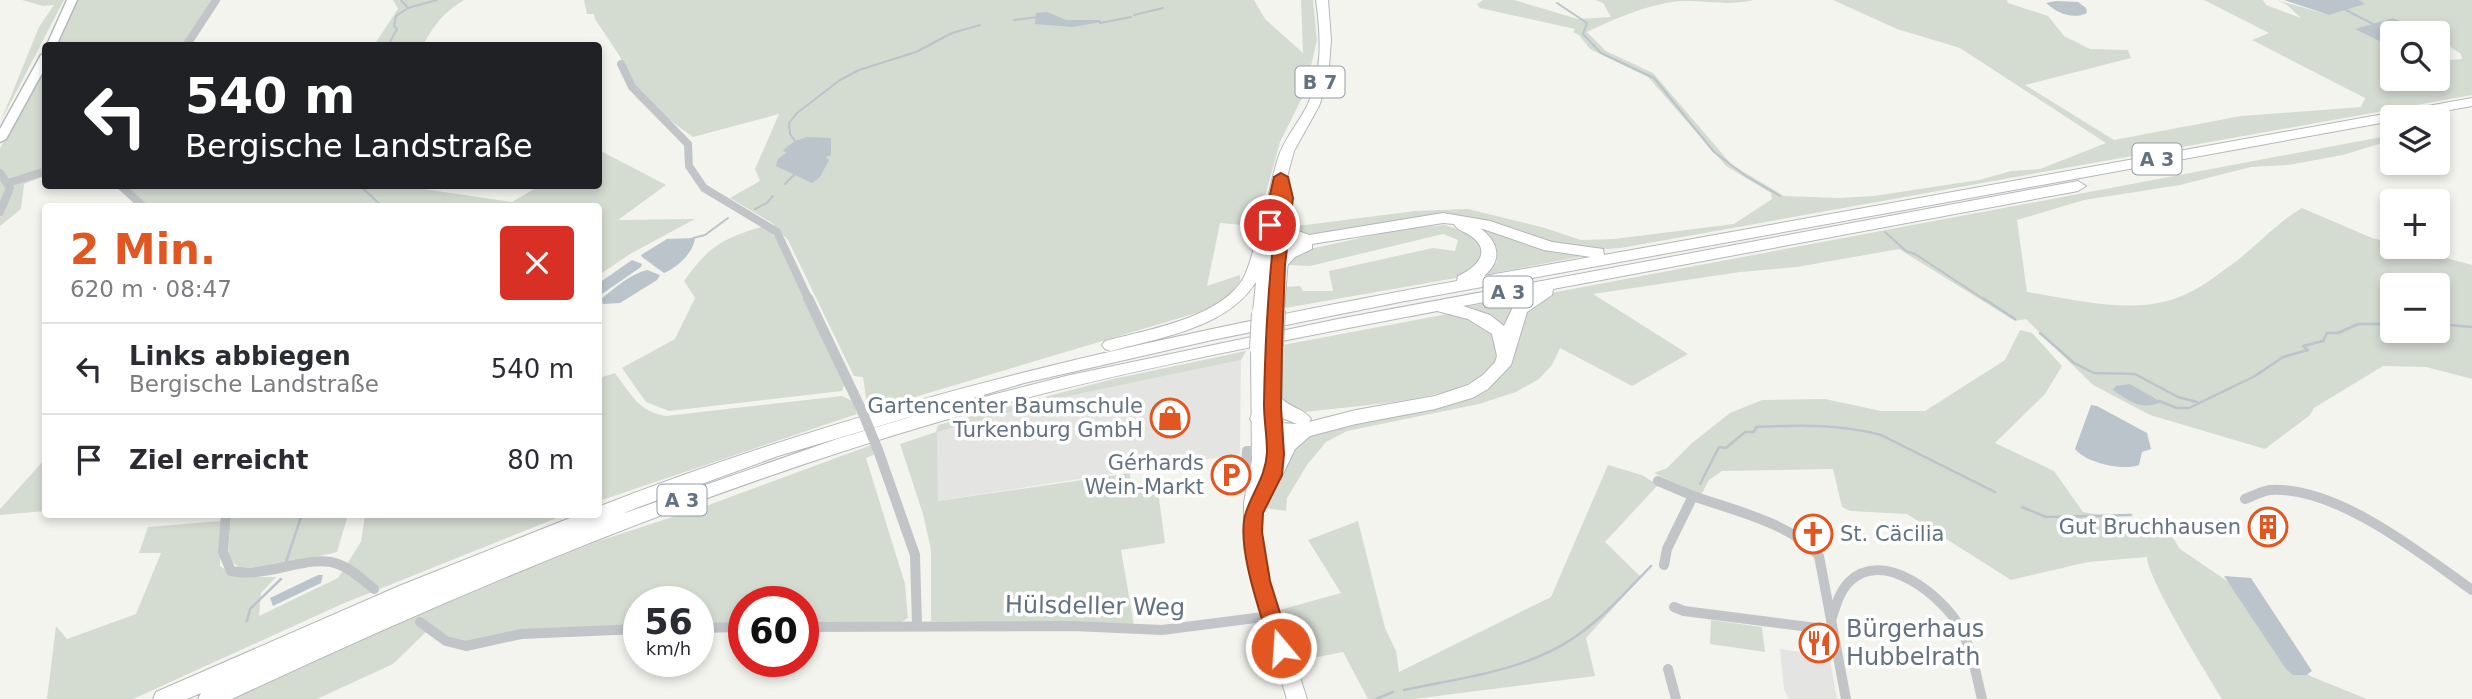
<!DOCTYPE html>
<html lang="de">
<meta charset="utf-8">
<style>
:root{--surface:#fff;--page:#f7f7f7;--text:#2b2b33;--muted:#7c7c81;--line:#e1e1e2;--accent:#e25721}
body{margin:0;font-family:"DejaVu Sans",sans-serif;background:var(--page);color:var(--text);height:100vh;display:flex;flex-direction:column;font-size:26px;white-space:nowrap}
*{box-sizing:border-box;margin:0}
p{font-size:23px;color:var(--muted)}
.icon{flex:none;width:38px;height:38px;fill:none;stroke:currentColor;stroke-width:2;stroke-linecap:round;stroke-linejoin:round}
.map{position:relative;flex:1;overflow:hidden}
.details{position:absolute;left:42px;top:203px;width:560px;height:315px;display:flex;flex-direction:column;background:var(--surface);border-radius:7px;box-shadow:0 4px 10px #0003}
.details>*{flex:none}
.top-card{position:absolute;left:42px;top:42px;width:560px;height:147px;border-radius:7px;box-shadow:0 4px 10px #0003;background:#202124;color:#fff;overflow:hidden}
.controls{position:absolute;left:2380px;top:21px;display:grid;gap:14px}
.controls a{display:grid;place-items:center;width:70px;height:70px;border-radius:7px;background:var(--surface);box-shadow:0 4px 10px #0003;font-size:35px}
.speed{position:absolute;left:623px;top:586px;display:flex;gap:14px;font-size:35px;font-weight:700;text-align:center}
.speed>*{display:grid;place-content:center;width:91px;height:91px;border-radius:50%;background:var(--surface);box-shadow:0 4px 10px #0003;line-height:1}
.speed small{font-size:18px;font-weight:400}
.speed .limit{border:10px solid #d22;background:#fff;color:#111}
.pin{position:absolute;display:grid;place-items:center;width:60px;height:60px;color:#fff;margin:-30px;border:4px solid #fff;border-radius:50%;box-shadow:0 2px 7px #0007}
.me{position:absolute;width:77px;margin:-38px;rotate:342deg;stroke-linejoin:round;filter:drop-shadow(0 0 5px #0008)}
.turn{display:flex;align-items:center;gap:24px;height:147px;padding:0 28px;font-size:32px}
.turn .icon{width:91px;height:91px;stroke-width:2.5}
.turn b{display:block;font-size:49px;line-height:60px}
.round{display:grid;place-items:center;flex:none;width:74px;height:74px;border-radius:7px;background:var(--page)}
.head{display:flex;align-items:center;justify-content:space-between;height:119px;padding:0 28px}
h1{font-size:42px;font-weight:600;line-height:52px;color:var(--accent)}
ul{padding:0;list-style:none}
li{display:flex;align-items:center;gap:21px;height:91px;padding:0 28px;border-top:2px solid var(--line)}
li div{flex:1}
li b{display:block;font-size:26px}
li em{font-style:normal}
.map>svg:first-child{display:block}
.built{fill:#e4e5e3}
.green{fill:#d4dbd1;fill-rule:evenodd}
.water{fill:#bac4ca}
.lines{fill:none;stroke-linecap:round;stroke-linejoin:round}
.stream-far1{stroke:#bac4ca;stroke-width:2}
.stream{stroke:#bac4ca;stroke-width:2.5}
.secondary-casing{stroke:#b4b8bc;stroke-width:3}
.primary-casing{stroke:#b4b8bc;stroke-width:2}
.highway-casing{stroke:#b4b7ba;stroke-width:2}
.street-far1{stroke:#c1c5c8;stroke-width:8}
.street{stroke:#c1c5c8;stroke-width:10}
.secondary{fill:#fff;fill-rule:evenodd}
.primary{fill:#fff;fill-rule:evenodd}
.highway{fill:#fff;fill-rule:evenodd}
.primary-bridge-casing{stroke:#b4b8bc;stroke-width:20;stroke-linecap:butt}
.street-bridge{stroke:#c1c5c8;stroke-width:10}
.primary-bridge{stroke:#fff;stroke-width:18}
.route{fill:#e25721;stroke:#933915;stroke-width:2}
.labels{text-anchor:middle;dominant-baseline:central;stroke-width:7;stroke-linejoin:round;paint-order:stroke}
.shield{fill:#fff;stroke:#929ca7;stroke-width:2}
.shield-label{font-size:19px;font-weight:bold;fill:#637281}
.poi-label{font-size:21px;fill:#637281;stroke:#fff;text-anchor:end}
.near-street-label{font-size:24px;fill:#637281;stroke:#fff}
.near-poi-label{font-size:24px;fill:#637281;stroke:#fff;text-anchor:start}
</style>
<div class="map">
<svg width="2472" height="699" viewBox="0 0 2472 699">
<rect width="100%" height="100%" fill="#f4f4ef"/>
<path class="built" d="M1241,360L1240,454L937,501V432L1069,396Z
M1780,649L1802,652L1803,657L1830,660L1837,699H1789L1784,690Z"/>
<path class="green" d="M22,0H64L0,123L39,27L54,5L43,6Z
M78,0H211L183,45L56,46Z
M393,0H464C445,11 435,24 424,43L426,45H374L398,9Z
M584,0H1254L1265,19L1303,53L1301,0H1313L1317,40L1305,92L1280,142L1259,218L1255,226L1220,223L1207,286L1240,275V281L1220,306L868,411L863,377L854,376L788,240L772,223L730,198L760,181L755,169L779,114L693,137L660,113L637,88L619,55L595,19L594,14H587Z
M1483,0H1514L1578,19L1611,17L1603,3L1595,0H1754C1728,6 1710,1 1684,1C1653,2 1614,19 1587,32L1606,51L1653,73L1732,165L1784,196L1839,198L1874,196L1979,180L2011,171L2040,169L2106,143L1960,48L1897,29L1833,0H2007L2008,3L2048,16L2064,36L2090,49L2128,50L2131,58L2025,85L2114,140L2241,116L2361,107L2365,98L2252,40L2269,33L2204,0H2263L2266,5L2301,18L2286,4L2277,0L2329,15L2364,4L2359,0H2472V95L1621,248L1593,250L1549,244L1462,218L1310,234H1298L1290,227L1415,211L1468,209L1545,228L1581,240L1614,239L1734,224L1772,199L1771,193L1726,166L1648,77L1590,49L1579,35L1573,32L1575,29L1480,8L1477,4ZM2393,18L2438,33L2446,44L2461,54L2462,59L2438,61V79H2392V47L2357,29Z
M45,67V176L24,184L21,209L0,226V148Z
M2392,135V140L2343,155L2288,165L2251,167L2180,185L2084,200L2017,220L2027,292C2078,300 2138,317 2186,294C2202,287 2217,275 2231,265C2256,247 2276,223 2302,208L2372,238L2392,243V247H2405L2472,265V379L2426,367L2383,366L2314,408L2310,415L2265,449L2150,415L2093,385L2026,319L2015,321L1899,249L1797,267L1740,272L1593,294L1688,354L1632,386L1560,348L1552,365L1539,379L1516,392L1479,404L1347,431L1326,442L1307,465L1287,498L1286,511L1265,508L1279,468L1296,439L1485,386L1523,312L1551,293ZM2392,285H2438V331H2392Z
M599,150L666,185L618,220L695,219L630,254L599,275L598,206H149L126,186H403L512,202L539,186H598Z
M1445,225C1463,230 1484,239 1482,260L1462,277L1285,308L1284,287L1300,286L1303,291H1333L1329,271L1433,248L1455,251L1458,240L1443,234L1310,266L1288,265L1296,252L1406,228Z
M1469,225L1548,250L1590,255L1483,275L1497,262C1494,241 1486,235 1469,225Z
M764,226L780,242L845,383L842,391L669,411L646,402L622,368L675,339L695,298L684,281C710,245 722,239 764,226Z
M1534,294L1506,337L1459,308Z
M1453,313L1463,315L1493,331L1498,357C1491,367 1485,375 1475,380C1436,402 1352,406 1305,412H1297L1281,402L1278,382L1283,345Z
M2020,330L2032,333L2062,366L2045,394L1995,443L2054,471L2083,512L2166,527L2180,549L2227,581L2310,676L2367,699H2222C2208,676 2146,576 2147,557L2088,562L2011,580L1907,514L1850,511L1842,507L1833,469L1722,471L1709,480L1701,495L1654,473L1667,468L1692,443L1730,413L1762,400L1825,399L1881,411H1925L2005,360Z
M1246,351L1241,360L1069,396L937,432L938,501L1130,473L1131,484L1157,483L1165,543L1121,550L1134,625L931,621V550L923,514L900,444L936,432L938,425L1113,379Z
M615,373C631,394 639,412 666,416L842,396L854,402L857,414L599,501V378Z
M874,444L875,454L866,458L905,584L908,618L900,623H803V602H744V623L698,624V602H639V625L465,642L455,641L423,620L426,632L393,664L317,699H232L331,652L520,572L596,542L706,506Z
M45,459V511L0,515V509Z
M1608,465L1642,475L1658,485L1605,542L1641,577L1586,638L1595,676L1414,699H1368L1343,652L1292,662L1276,611L1341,593L1308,540L1358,521L1385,628L1396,651L1399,672L1551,597Z
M231,515H348L337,552L280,565L239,568L228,557Z
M365,515H564L342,604L133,699H47L56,626L67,639L136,614L161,553H139L148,527L221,521L220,566L236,577H276L261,593L259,616L338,578L361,542Z
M1711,620L1762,627L1765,652L1710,644Z"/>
<path class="water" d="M2284,0H2359L2365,4L2329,15Z
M2056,1L2078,2L2086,8L2087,13C2072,20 2057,13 2046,3Z
M1047,12L1066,20H1100L1101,22L1073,27L1035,24L1036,13Z
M2393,18L2433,33H2392V47L2355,29Z
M807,137L831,138V155L826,157L829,160L820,177L812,183L776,166L778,159L786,153L783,150L795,141Z
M695,238C694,252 677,268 664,273L642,257L641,255L667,239Z
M632,260L642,264L641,267L599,296V283Z
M647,270L660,275L657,280L620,303L603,304L601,299C615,288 630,274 647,270Z
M2130,384L2161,402C2142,411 2129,401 2113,390L2116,386Z
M2091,405L2097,406L2147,433L2151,449L2142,452L2139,465C2123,471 2086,463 2075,449Z
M318,575H323L321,583L273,606L270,598Z
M2224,576L2251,578L2312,671L2306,675H2293L2286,669Z"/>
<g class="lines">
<path class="stream-far1" d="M401,0L408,8
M1557,3L1587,23L1583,34L1601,53L1654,78L1714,152L1746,176L1780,196
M2344,9L2373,24
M1134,15L1163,8
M1014,20L1038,17
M1100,23L1131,17
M392,46L390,42L397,29L394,26L396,16L408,8L437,0
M795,141L790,134L789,123L797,113L840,80L859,70L916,52L952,33L980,25
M785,184L795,174
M360,186L382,206
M755,209L767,203L773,196
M1885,232L1906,251L1915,254L1985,300
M693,238L705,235L728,218"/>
<path class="stream" d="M1983,298L2015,319
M2438,324L2472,327
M2040,333L2074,363L2094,373L2135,374L2178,397L2197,402
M2159,401L2177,408H2189L2255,376L2283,357L2308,350L2303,346L2323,341L2327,333H2338L2358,324H2392
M1700,484L1719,447L1726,448L1745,432H1754L1756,427C1799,425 1840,424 1881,435L1995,492
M2022,507L2046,517L2131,515
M286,562L302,514
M247,621L250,609L281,579
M1404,690C1460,678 1524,671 1572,639C1602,619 1626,592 1651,566
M1376,699L1393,692"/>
<defs>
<path id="secondary" d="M67,0H77L56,46L46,47Z
M46,52V66L6,139L0,142V129L41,55Z"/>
<path id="primary" d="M1316,0H1328L1331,40L1328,80L1319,106L1294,151L1287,177L1292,208L1284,310L1276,315L1269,311L1266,317L1261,318L1253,313C1258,261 1263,208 1278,158C1284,139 1298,124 1307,106C1323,73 1321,36 1316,0Z
M1274,341L1282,346L1281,407L1285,454L1282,475L1262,513V543L1269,581L1307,699H1287L1251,581L1244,543V503L1252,460L1251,349L1259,344L1266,348L1268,342Z"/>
<path id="highway" d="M2472,98V106L2412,117H2392V121L1400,302L1212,340L1024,383L778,456L636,508L622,514L837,439L937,409L1070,375L1338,319L2002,195L2078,181L2086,186L2078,191L1553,289L1552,295L1527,312L1511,365L1488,389L1472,398L1435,409L1356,424L1310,436L1295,449L1280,480H1266L1263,475L1284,437L1262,431L1250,419L1252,414L1259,412L1279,423L1297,424L1275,415L1265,401L1268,397H1280C1290,408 1305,409 1311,419L1309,422L1356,410L1435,396L1468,385L1483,375L1495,362L1497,356L1492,334L1468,319L1437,311C1270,343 1102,374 938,422C695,493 461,592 232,699H198L201,693L187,699H153L156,692L399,586L580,514H598V507C875,398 1165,334 1457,281L1458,276C1476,268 1493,252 1471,236C1465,232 1457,230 1454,224L1443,223L1312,244V249L1295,257L1284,269H1272L1270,265L1288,248H1285L1267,257C1248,325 1170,335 1111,351L1105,349L1102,345L1105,341C1146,330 1222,318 1244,277C1253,259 1254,239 1264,222H1276L1278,225L1271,243L1288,238L1275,221L1277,218H1289L1298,231L1309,235L1443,213L1490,221L1552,242L1603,249L1604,255ZM1480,228L1544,250L1591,257L1484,276C1503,260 1499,242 1480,228ZM1527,294L1514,305L1504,326L1490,315L1463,306Z"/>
</defs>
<use href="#secondary" class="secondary-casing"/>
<use href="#primary" class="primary-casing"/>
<use href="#highway" class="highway-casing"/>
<path class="street-far1" d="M186,46L216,0
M621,64L632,87L688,144L689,166L704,188L777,232L809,300
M0,173L10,188L0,212
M8,183L46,171
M121,186L143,206"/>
<path class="street" d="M808,298L862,411
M878,450L915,555L917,625
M1658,481L1693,496
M1259,491L1249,490L1245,476L1247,451H1261
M2245,499C2253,496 2262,491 2270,490C2337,486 2420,553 2472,590
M226,514L223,552L231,571C267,579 309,553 338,564C352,569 363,580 374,589
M1664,565L1667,549L1693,496C1735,511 1789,522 1819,556L1846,699
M1674,607L1684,611L1833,630
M1831,621C1835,608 1839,592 1849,582C1884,548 1942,596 1960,627C1972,650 1976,674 1982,699
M420,622L446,641L466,646L521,634L639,629
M803,627L1073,626L1162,630L1271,616
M698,628L744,627
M1668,669L1676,699"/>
<use href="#secondary" class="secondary"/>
<use href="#primary" class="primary"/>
<use href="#highway" class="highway"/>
<defs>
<path id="primary-bridge" d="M1274,346L1276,310
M1259,349L1261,313"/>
</defs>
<use href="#primary-bridge" class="primary-bridge-casing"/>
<path class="street-bridge" d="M862,411L878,450"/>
<use href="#primary-bridge" class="primary-bridge"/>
</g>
<path class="route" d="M1281,173L1288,177L1293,198L1285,265L1282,346L1281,407L1284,454L1282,475L1263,513L1262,532L1270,581L1291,648L1288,653L1281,656L1274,653L1271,648C1261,615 1235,544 1246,512C1253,491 1266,476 1267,452C1267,436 1264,420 1264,404C1265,346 1268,286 1275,228L1270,230L1263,225L1274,177Z"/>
<defs>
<symbol id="shop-ring" viewBox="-11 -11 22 22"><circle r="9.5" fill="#fff" stroke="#e25721" stroke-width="1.5"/><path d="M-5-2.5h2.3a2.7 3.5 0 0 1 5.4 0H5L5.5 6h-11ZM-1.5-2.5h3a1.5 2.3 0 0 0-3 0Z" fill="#e25721"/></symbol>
<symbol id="parking-ring" viewBox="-11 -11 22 22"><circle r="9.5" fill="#fff" stroke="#e25721" stroke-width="1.5"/><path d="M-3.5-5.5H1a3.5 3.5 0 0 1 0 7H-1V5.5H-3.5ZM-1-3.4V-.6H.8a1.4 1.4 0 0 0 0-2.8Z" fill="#e25721"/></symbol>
<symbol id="building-ring" viewBox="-11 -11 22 22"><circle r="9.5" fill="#fff" stroke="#e25721" stroke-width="1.5"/><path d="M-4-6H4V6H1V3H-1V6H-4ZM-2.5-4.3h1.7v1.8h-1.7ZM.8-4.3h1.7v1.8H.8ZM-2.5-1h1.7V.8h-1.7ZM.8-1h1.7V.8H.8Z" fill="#e25721"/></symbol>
<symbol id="church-ring" viewBox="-11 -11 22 22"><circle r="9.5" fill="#fff" stroke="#e25721" stroke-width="1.5"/><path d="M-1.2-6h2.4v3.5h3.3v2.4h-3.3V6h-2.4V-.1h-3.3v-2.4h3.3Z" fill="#e25721"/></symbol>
<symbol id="restaurant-ring" viewBox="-11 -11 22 22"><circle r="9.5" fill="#fff" stroke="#e25721" stroke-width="1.5"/><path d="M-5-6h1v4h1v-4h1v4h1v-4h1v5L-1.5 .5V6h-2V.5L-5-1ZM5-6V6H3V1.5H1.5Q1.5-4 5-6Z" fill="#e25721"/></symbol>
</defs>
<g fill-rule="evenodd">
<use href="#shop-ring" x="1148" y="396" width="44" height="44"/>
<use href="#parking-ring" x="1209" y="453" width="44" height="44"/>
<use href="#building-ring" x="2246" y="505" width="44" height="44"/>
<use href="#church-ring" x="1791" y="512" width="44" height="44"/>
<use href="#restaurant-ring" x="1797" y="621" width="44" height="44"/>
</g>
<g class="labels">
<g class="shield">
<rect x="1295.5" y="66.5" width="49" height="31" rx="5"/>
<rect x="2132.5" y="143.5" width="49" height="31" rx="5"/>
<rect x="1483.5" y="276.5" width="49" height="31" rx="5"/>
<rect x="657.5" y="484.5" width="49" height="31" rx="5"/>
</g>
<g class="shield-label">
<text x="1320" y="82">B 7</text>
<text x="2157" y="159">A 3</text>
<text x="1508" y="292">A 3</text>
<text x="682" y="500">A 3</text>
</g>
<g class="poi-label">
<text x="1143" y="406">Gartencenter Baumschule<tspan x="1143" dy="24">Turkenburg GmbH</tspan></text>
<text x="1204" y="463">Gérhards<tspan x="1204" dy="24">Wein-Markt</tspan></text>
<text x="2241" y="527">Gut Bruchhausen</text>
<text x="1840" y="534" text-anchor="start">St. Cäcilia</text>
</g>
<g class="near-street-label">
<text transform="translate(1095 606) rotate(1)">Hülsdeller Weg</text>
</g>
<g class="near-poi-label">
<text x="1846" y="629">Bürgerhaus<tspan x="1846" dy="28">Hubbelrath</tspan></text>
</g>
</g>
</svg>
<div class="controls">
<a><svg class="icon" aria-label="search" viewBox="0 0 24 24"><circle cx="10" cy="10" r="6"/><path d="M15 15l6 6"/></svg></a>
<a><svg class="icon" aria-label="layers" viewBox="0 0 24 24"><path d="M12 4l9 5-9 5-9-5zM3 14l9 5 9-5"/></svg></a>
<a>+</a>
<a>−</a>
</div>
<div class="speed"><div>56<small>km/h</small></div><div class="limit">60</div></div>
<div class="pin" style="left:1270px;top:225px;background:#d93025"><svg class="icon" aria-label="arrive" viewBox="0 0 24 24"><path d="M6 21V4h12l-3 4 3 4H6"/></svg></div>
<svg class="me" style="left:1281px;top:648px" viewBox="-20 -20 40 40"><circle r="17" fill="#e25721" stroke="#fff" stroke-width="3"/><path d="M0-11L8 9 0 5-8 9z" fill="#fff"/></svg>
<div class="top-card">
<div class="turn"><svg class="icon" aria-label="left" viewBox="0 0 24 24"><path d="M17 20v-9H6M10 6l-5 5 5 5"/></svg><div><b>540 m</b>Bergische Landstraße</div></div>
</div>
<section class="details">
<div class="head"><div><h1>2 Min.</h1><p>620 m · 08:47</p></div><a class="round" style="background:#d93025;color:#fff"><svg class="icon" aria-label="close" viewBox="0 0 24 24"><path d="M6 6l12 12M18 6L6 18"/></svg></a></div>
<ul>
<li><svg class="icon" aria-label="left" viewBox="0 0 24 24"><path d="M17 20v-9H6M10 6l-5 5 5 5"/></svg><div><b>Links abbiegen</b><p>Bergische Landstraße</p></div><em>540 m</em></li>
<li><svg class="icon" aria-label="arrive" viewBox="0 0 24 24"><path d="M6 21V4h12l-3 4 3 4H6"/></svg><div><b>Ziel erreicht</b></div><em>80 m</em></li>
</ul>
</section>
</div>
